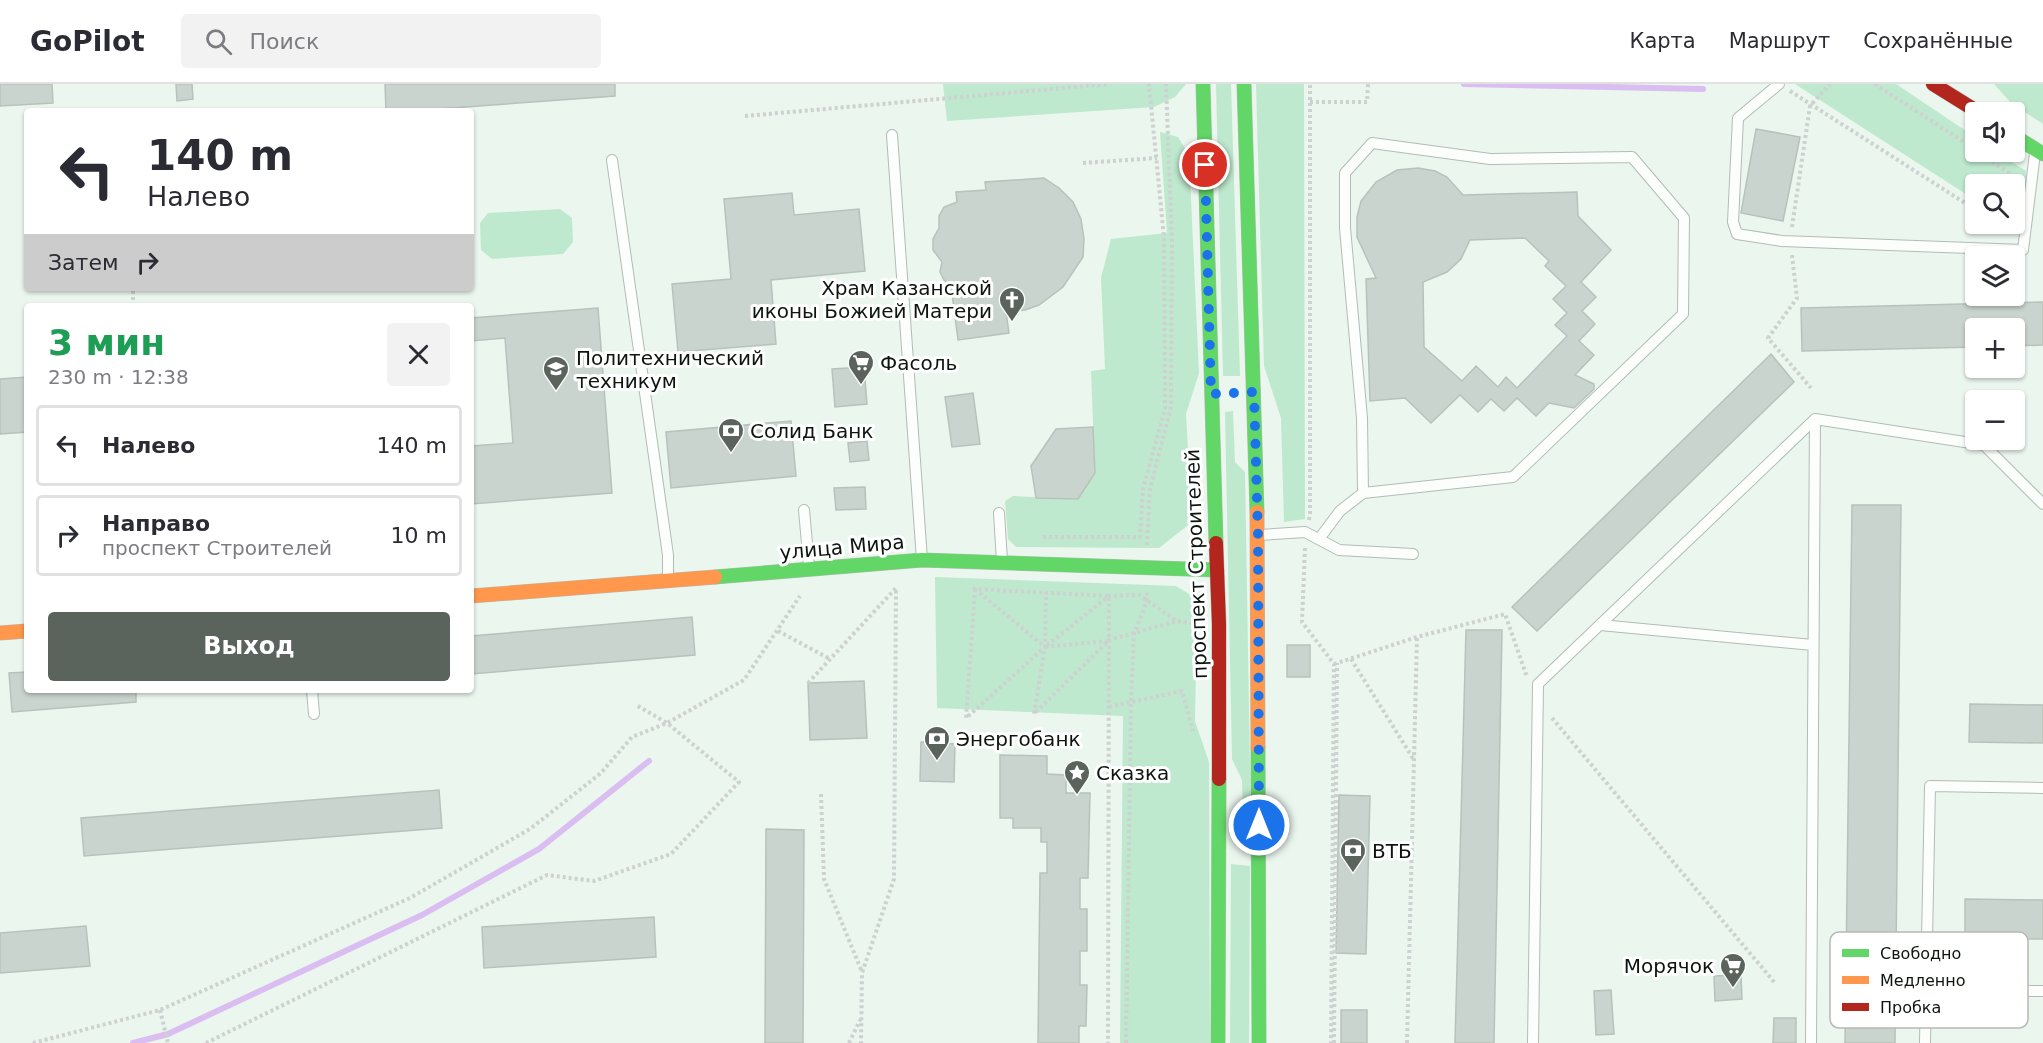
<!DOCTYPE html>
<html lang="ru">
<meta charset="utf-8">
<style>
:root{--surface:#fff;--page:#f2f2f3;--text:#2b2b33;--muted:#7c7c81;--line:#e1e1e2;--accent:#5a645d}
body{margin:0;font-family:"DejaVu Sans",sans-serif;background:var(--page);color:var(--text);height:100vh;display:flex;flex-direction:column;font-size:22px;white-space:nowrap}
*{box-sizing:border-box;margin:0}
p{font-size:20px;color:var(--muted)}
.icon{flex:none;width:33px;height:33px;fill:none;stroke:currentColor;stroke-width:2;stroke-linecap:round;stroke-linejoin:round}
.map{position:relative;flex:1;overflow:hidden}
.details{position:absolute;left:24px;top:219px;width:450px;height:390px;display:flex;flex-direction:column;background:var(--surface);border-radius:6px;box-shadow:0 2px 4px #0004}
.details>*{flex:none}
.hud{position:absolute;left:24px;top:24px;width:450px;height:183px;border-radius:6px;box-shadow:0 2px 4px #0004;background:#fff;color:var(--text);overflow:hidden}
.tools{position:absolute;left:1965px;top:18px;display:grid;gap:12px}
.tools a{display:grid;place-items:center;width:60px;height:60px;border-radius:6px;background:var(--surface);box-shadow:0 2px 4px #0004;font-size:30px}
.pin{position:absolute;display:grid;place-items:center;width:51px;height:51px;color:#fff;margin:-26px;border:3px solid #fff;border-radius:50%;box-shadow:0 2px 6px #0007}
.me{position:absolute;width:66px;margin:-33px;rotate:0deg;stroke-linejoin:round;filter:drop-shadow(0 0 4px #0008)}
.turn{display:flex;align-items:center;gap:21px;height:126px;padding:0 24px;font-size:27px}
.turn .icon{width:78px;height:78px;stroke-width:2.5}
.turn b{display:block;font-size:42px;line-height:51px}
.then{display:flex;align-items:center;height:57px;padding:0 24px;background:#0003;gap:12px;font-size:22px}
.round{display:grid;place-items:center;flex:none;width:63px;height:63px;border-radius:6px;background:var(--page)}
.overview{display:flex;align-items:center;justify-content:space-between;height:102px;padding:0 24px}
h1{font-size:36px;font-weight:800;line-height:45px;color:#1e9e55}
.button{display:flex;gap:12px;margin-top:auto;padding:12px 24px}
.button a{flex:1;height:69px;border-radius:6px;background:var(--accent);color:#fff;font-size:24px;font-weight:800;line-height:69px;text-align:center}
ul{padding:0;list-style:none}
li{display:flex;align-items:center;gap:18px;height:81px;margin:0 12px 9px;padding:0 12px;border:3px solid var(--line);border-radius:6px}
li div{flex:1}
li b{display:block;font-size:22px}
li em{font-style:normal}
header{display:flex;align-items:center;gap:36px;box-sizing:border-box;height:84px;padding:0 30px;background:var(--surface);border-bottom:2px solid var(--line)}
header strong{font-size:28px}
nav{display:flex;gap:33px;margin-inline-start:auto;font-size:21px}
.search{width:420px;height:54px;background:var(--page);display:flex;align-items:center;gap:15px;box-sizing:border-box;padding:0 21px;border-radius:6px;color:var(--muted);font-size:22px}
.map>svg:first-child{display:block}
.green{fill:#bee9ce}
.lines{fill:none;stroke-linecap:round;stroke-linejoin:round}
.stream{stroke:#dbbef1;stroke-width:6}
.building{fill:#cad4ce;stroke:#b8c2bc;stroke-width:1.5;fill-rule:evenodd}
.lane-casing{stroke:#b2bcb5;stroke-width:12}
.fast-casing{stroke:#b2bcb5;stroke-width:15}
.slow-casing{stroke:#b2bcb5;stroke-width:15}
.jam-casing{stroke:#b2bcb5;stroke-width:15}
.path{stroke:#cdd1cf;stroke-width:4;stroke-dasharray:3 3;stroke-linecap:butt}
.lane{stroke:#fcfefc;stroke-width:10}
.fast{stroke:#63d668;stroke-width:14}
.slow{stroke:#ff974d;stroke-width:14}
.jam{stroke:#b3261e;stroke-width:14}
.route{stroke:#1a73e8;stroke-width:10;stroke-dasharray:0 18}
.labels{text-anchor:middle;dominant-baseline:central;stroke-width:6;stroke-linejoin:round;paint-order:stroke}
.poi-label{font-size:20px;fill:#0d150f;stroke:#fff;text-anchor:start}
.street-label{font-size:20px;fill:#0d150f;stroke:#fff}
.key{fill:#fff;stroke:#b6b9b7;stroke-width:1.5}
.key-label{font-size:16px;fill:#0d150f}
</style>
<header>
<strong>GoPilot</strong>
<div class="search"><svg class="icon" aria-label="search" viewBox="0 0 24 24"><circle cx="10" cy="10" r="6"/><path d="M15 15l6 6"/></svg>Поиск</div>
<nav><a>Карта</a><a>Маршрут</a><a>Сохранённые</a></nav>
</header>
<div class="map">
<svg width="2043" height="959" viewBox="0 0 2043 959">
<rect width="100%" height="100%" fill="#eaf6ee"/>
<path class="green" d="M943,0H1186L1175,13L1154,23L947,37Z
M1216,0H1231L1240,292H1223Z
M1256,0H1304L1305,435L1284,438L1281,334L1264,282Z
M1795,0H1896L1975,53L1976,68H1996L2026,87V99L2017,143L2011,140H2014V100H1976L1975,116Z
M1994,0H2043V40L2011,19Z
M1160,48L1178,53L1189,71L1199,289L1186,330L1192,438L1159,464L1016,463L1008,455L1005,417L1013,412L1078,415L1095,390L1091,287L1105,285L1101,194L1111,155L1167,149Z
M560,125L572,134L573,158L563,170L492,175L481,166L480,139L488,129Z
M1233,327L1235,378L1245,388L1251,742H1243L1242,696L1232,675L1225,328Z
M935,493L1176,502L1189,510L1197,525L1195,637L1209,678L1210,959H1120L1123,632L937,624Z
M1231,780L1250,782L1249,959H1230Z"/>
<g class="lines">
<path class="stream" d="M1464,0L1703,5
M133,959L168,950L422,831L539,765L649,677"/>
</g>
<path class="building" d="M0,0H52L53,19L0,22Z
M176,0H192L193,15L177,17Z
M385,0H615V12L411,27H386Z
M1756,45L1800,53L1783,137L1741,129Z
M1418,84L1435,87L1447,93L1463,111L1577,108L1578,132L1611,166L1581,198L1596,213L1582,227L1595,240L1579,257L1594,271L1575,291L1594,300V305L1574,324L1549,319L1536,332L1517,314L1504,327L1491,315L1478,328L1460,311L1431,339L1405,314L1370,317L1366,195L1376,194L1357,153V133L1361,117L1376,98L1397,86ZM1525,154L1549,177L1545,182L1566,202L1553,215L1567,229L1555,241L1567,252L1517,304L1506,293L1498,303L1476,282L1462,297L1424,263L1423,198L1447,188L1461,175L1470,156Z
M1044,94L1059,104L1073,118L1081,135L1084,155L1083,173L1063,203L1039,221L1025,226L1006,228L1009,249L958,256L951,202L944,196L940,188L942,178L933,166V155L939,144V132L944,123L957,118L956,108L986,106L985,98Z
M792,109L794,131L859,125L865,187L771,196L776,260L678,268L672,200L731,195L724,115Z
M2043,218V261L2014,262V244H1976V263L1802,267L1801,224Z
M598,224L612,409L471,420V362L513,359L505,254L471,257V234Z
M1771,270L1794,298L1537,547L1512,523Z
M864,283L867,320L835,323L832,285Z
M27,293V348L0,350V295Z
M973,309L980,360L952,363L945,313Z
M791,337L796,392L671,404L666,348Z
M1093,343L1095,389L1078,415L1036,414L1031,382L1056,345Z
M867,357L869,376L850,378L848,359Z
M865,403L866,425L836,426L834,404Z
M1852,421H1901L1895,959H1845Z
M692,533L695,571L471,590V552Z
M1466,546H1502L1494,959H1455Z
M1287,561H1310V593H1287Z
M27,588V606H136V618L12,628L9,589Z
M864,597L867,654L810,656L808,599Z
M1970,620L2043,621V659L1969,658Z
M921,658L955,660L954,698L920,697Z
M1000,671L1047,672V690L1066,691V709H1090L1088,794H1080V825H1087V867H1080V901H1087L1086,942H1079V959H1038L1040,789H1047V758H1041V744H1013V734H1000Z
M439,706L442,744L84,772L81,734Z
M1339,711L1370,712L1366,870L1336,869Z
M766,745L804,746L803,959H765Z
M1965,815L2043,816V855H1965Z
M654,833L656,873L484,884L482,843Z
M86,842L90,882L0,889V849Z
M1741,891L1742,915L1715,917L1714,892Z
M1611,906L1614,950L1596,951L1594,907Z
M1341,926H1367V959H1341Z
M1774,934H1796V959H1773Z"/>
<g class="lines">
<defs>
<path id="lane" d="M1779,0L1738,34L1733,138L1737,150L1782,157L2023,166L2035,69
M892,51L922,476
M612,76L668,471V493
M804,426L809,482
M999,429L1002,477
M1259,451L1305,448L1339,466L1413,470
M1319,455L1340,427L1363,409L1513,393L1683,230L1684,134L1632,73L1490,75L1372,59L1345,89V144L1362,334L1363,409
M1600,541L1813,561
M312,606L314,630
M1926,906L2043,907
M1533,959L1538,600L1815,335L1984,361L2043,420
M1811,959L1815,335
M1925,959L1930,702L2043,704"/>
<path id="fast" d="M1203,0L1216,459
M1244,0L1257,428
M2014,52L2043,70
M715,493L922,476L1217,486
M1258,663L1259,959
M1218,959L1219,695"/>
<path id="slow" d="M1257,428L1258,663
M471,512L715,493
M0,549L27,547"/>
<path id="jam" d="M1933,0L1978,28
M1216,459L1219,540V695"/>
</defs>
<use href="#lane" class="lane-casing"/>
<use href="#fast" class="fast-casing"/>
<use href="#slow" class="slow-casing"/>
<use href="#jam" class="jam-casing"/>
<path class="path" d="M1875,0L1976,66
M1790,7L1976,126
M1310,18H1367L1368,0
M745,32L1109,0
M1977,68L2017,94
M1083,79L1157,74
M1997,140L2011,149
M1792,143L1810,22L1830,0
M1792,171L1797,214L1768,254L1811,304
M133,222V204
M1309,436L1310,429V0
M1043,453H1140L1143,405L1165,325L1164,154L1149,0
M1147,461L1150,405L1171,323L1172,158L1166,0
M1305,464L1302,538L1334,580L1331,959
M973,505L1109,512L1108,959
M975,505L966,634L1045,563L1034,630L1109,556L1177,537
M975,505L1045,563L1046,508
M778,547L830,575
M1108,557L1045,563L1109,512L1139,511L1177,537L1196,540
M1351,575L1414,676
M1334,580L1417,553L1505,530L1527,593
M808,599L896,504L894,795L862,889L861,959
M1109,623L1182,607L1193,647
M1552,634L1775,899
M821,710L824,795L862,888
M160,926L168,959
M33,959L160,926L410,814L530,745L601,689L632,653L667,639L744,596L800,512
M206,959L547,791L594,797L671,770L739,698L667,639L636,621
M849,959L860,936
M1126,959L1131,618L1134,550L1147,517V508
M1334,959L1337,579
M1407,959L1417,553"/>
<use href="#lane" class="lane"/>
<use href="#fast" class="fast"/>
<use href="#slow" class="slow"/>
<use href="#jam" class="jam"/>
</g>
<g class="lines">
<path class="route" d="M1205,81L1211,310L1254,308L1258,451L1259,741"/>
</g>
<defs>
<symbol id="church-pin" viewBox="-11 -11 22 30"><path d="M0 17L-7.5 6A9.5 9.5 0 1 1 7.5 6Z" fill="#5a645d" stroke="#fff"/><path d="M-1.2-6h2.4v3.5h3.3v2.4h-3.3V6h-2.4V-.1h-3.3v-2.4h3.3Z" fill="#fff"/></symbol>
<symbol id="supermarket-pin" viewBox="-11 -11 22 30"><path d="M0 17L-7.5 6A9.5 9.5 0 1 1 7.5 6Z" fill="#5a645d" stroke="#fff"/><path d="M-6-5.5h2.5l.6 2H6L4.5 2H-2.5L-4.4-4H-6ZM-1.5 3.2a1.3 1.3 0 1 0 .1 0ZM3 3.2a1.3 1.3 0 1 0 .1 0Z" fill="#fff"/></symbol>
<symbol id="university-pin" viewBox="-11 -11 22 30"><path d="M0 17L-7.5 6A9.5 9.5 0 1 1 7.5 6Z" fill="#5a645d" stroke="#fff"/><path d="M0-5L7-2L0 1L-7-2ZM-4 1L0 2.5L4 1V4Q0 6-4 4Z" fill="#fff"/></symbol>
<symbol id="bank-pin" viewBox="-11 -11 22 30"><path d="M0 17L-7.5 6A9.5 9.5 0 1 1 7.5 6Z" fill="#5a645d" stroke="#fff"/><path d="M-6-4H6V4H-6ZM0-2.3a2.3 2.3 0 1 0 0 4.6a2.3 2.3 0 1 0 0-4.6Z" fill="#fff"/></symbol>
<symbol id="sight-pin" viewBox="-11 -11 22 30"><path d="M0 17L-7.5 6A9.5 9.5 0 1 1 7.5 6Z" fill="#5a645d" stroke="#fff"/><path d="M0-6L1.8-2.2L6-1.7L2.9 1.2L3.7 5.4L0 3.3L-3.7 5.4L-2.9 1.2L-6-1.7L-1.8-2.2Z" fill="#fff"/></symbol>
</defs>
<g fill-rule="evenodd">
<use href="#church-pin" x="997" y="201" width="30" height="40"/>
<use href="#supermarket-pin" x="846" y="264" width="30" height="40"/>
<use href="#university-pin" x="541" y="270" width="30" height="40"/>
<use href="#bank-pin" x="716" y="332" width="30" height="40"/>
<use href="#bank-pin" x="922" y="640" width="30" height="40"/>
<use href="#sight-pin" x="1062" y="674" width="30" height="40"/>
<use href="#bank-pin" x="1338" y="752" width="30" height="40"/>
<use href="#supermarket-pin" x="1718" y="867" width="30" height="40"/>
</g>
<g class="labels">
<g class="poi-label">
<text x="992" y="204" text-anchor="end">Храм Казанской<tspan x="992" dy="23">иконы Божией Матери</tspan></text>
<text x="576" y="274">Политехнический<tspan x="576" dy="23">техникум</tspan></text>
<text x="880" y="279">Фасоль</text>
<text x="750" y="347">Солид Банк</text>
<text x="956" y="655">Энергобанк</text>
<text x="1096" y="689">Сказка</text>
<text x="1372" y="767">ВТБ</text>
<text x="1714" y="882" text-anchor="end">Морячок</text>
</g>
<g class="street-label">
<text transform="translate(842 463) rotate(-5)">улица Мира</text>
<text transform="translate(1196 480) rotate(-92)">проспект Строителей</text>
</g>
</g>
<rect x="1830" y="848" width="198" height="96" rx="9" class="key"/>
<rect x="1842" y="865" width="27" height="8" fill="#63d668"/>
<rect x="1842" y="892" width="27" height="8" fill="#ff974d"/>
<rect x="1842" y="919" width="27" height="8" fill="#b3261e"/>
<g class="key-label">
<text x="1880" y="875">Свободно</text>
<text x="1880" y="902">Медленно</text>
<text x="1880" y="929">Пробка</text>
</g>
</svg>
<div class="tools">
<a><svg class="icon" aria-label="sound" viewBox="0 0 24 24"><path d="M4 9h4l5-4v14l-5-4H4zM17 9q2 3 0 6"/></svg></a>
<a><svg class="icon" aria-label="search" viewBox="0 0 24 24"><circle cx="10" cy="10" r="6"/><path d="M15 15l6 6"/></svg></a>
<a><svg class="icon" aria-label="layers" viewBox="0 0 24 24"><path d="M12 4l9 5-9 5-9-5zM3 14l9 5 9-5"/></svg></a>
<a>+</a>
<a>−</a>
</div>
<div class="pin" style="left:1205px;top:81px;background:#d93025"><svg class="icon" aria-label="arrive" viewBox="0 0 24 24"><path d="M6 21V4h12l-3 4 3 4H6"/></svg></div>
<svg class="me" style="left:1259px;top:741px" viewBox="-20 -20 40 40"><circle r="17" fill="#1a73e8" stroke="#fff" stroke-width="3"/><path d="M0-11L8 9 0 5-8 9z" fill="#fff"/></svg>
<div class="hud">
<div class="turn"><svg class="icon" aria-label="left" viewBox="0 0 24 24"><path d="M17 20v-9H6M10 6l-5 5 5 5"/></svg><div><b>140 m</b>Налево</div></div>
<div class="then">Затем<svg class="icon" aria-label="right" viewBox="0 0 24 24"><path d="M7 20v-9h11M14 6l5 5-5 5"/></svg></div>
</div>
<section class="details">
<div class="overview"><div><h1>3 мин</h1><p>230 m · 12:38</p></div><a class="round"><svg class="icon" aria-label="close" viewBox="0 0 24 24"><path d="M6 6l12 12M18 6L6 18"/></svg></a></div>
<ul>
<li><svg class="icon" aria-label="left" viewBox="0 0 24 24"><path d="M17 20v-9H6M10 6l-5 5 5 5"/></svg><div><b>Налево</b></div><em>140 m</em></li>
<li><svg class="icon" aria-label="right" viewBox="0 0 24 24"><path d="M7 20v-9h11M14 6l5 5-5 5"/></svg><div><b>Направо</b><p>проспект Строителей</p></div><em>10 m</em></li>
</ul>
<div class="button"><a>Выход</a></div>
</section>
</div>
